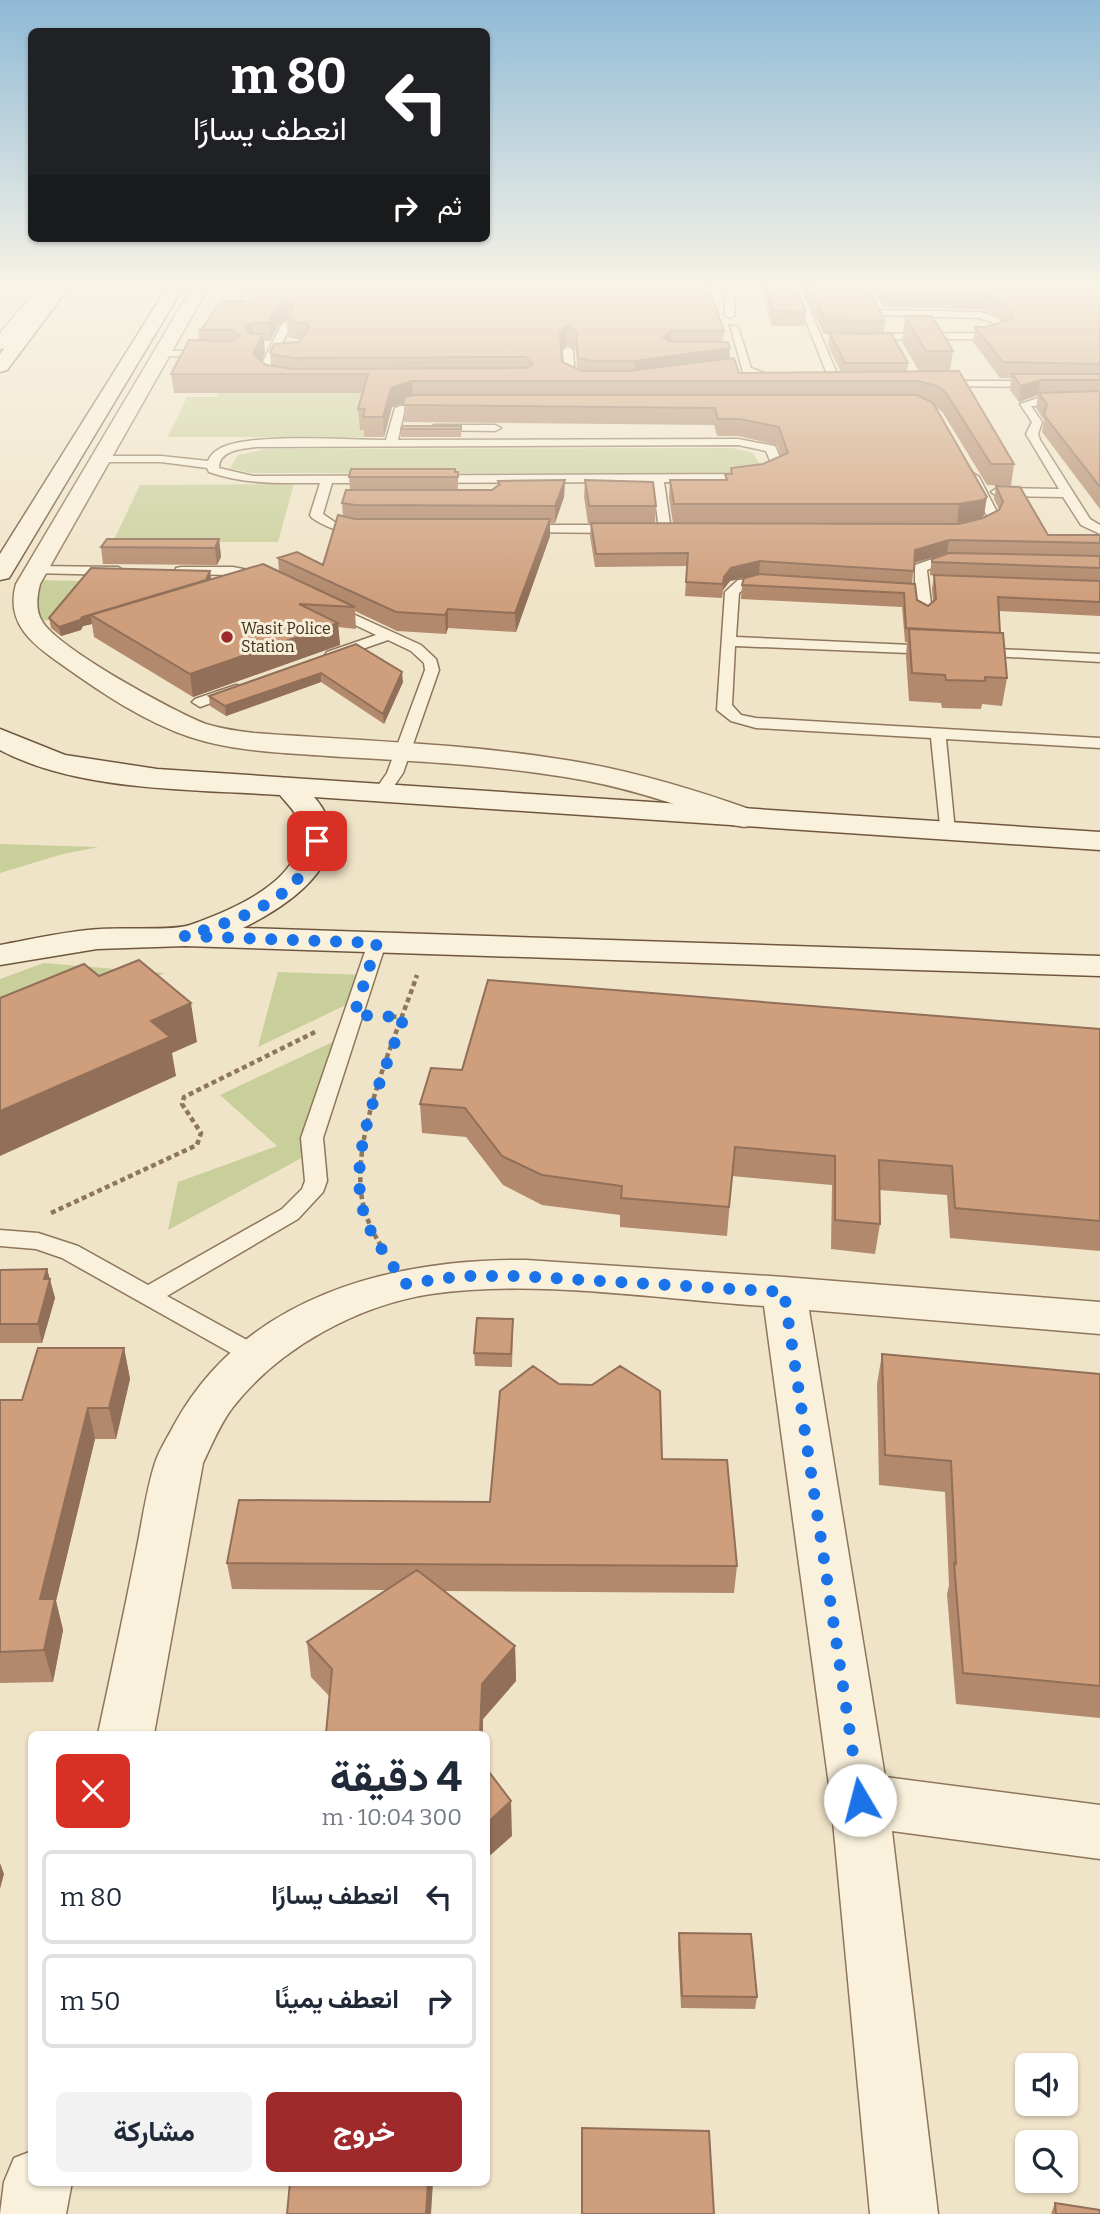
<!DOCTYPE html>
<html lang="ar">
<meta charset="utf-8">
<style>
:root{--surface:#fff;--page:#f2f2f3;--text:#1f2937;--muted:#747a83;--line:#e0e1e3;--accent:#9e2a2b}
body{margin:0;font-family:Bitter,Vazirmatn,serif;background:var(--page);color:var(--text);direction:rtl;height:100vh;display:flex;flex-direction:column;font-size:26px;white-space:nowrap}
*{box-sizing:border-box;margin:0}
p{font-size:23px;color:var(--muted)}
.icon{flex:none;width:38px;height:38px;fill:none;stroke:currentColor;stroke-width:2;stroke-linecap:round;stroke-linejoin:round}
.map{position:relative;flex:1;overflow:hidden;direction:ltr}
.drawer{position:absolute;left:28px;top:1731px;width:462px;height:455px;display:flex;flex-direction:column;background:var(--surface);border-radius:10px;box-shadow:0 2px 5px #0004;direction:rtl}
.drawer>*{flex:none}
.banner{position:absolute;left:28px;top:28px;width:462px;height:214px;border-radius:10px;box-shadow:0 2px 5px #0004;direction:rtl;background:#202124;color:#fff;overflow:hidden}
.buttons{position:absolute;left:1015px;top:2053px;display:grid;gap:14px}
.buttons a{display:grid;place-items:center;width:63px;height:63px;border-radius:10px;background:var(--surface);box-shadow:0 2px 5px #0004;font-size:35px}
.pin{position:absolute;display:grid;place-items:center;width:60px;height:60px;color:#fff;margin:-30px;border-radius:14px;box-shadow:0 4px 10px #0006}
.me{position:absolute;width:77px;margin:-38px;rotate:352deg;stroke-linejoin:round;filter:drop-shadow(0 0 5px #0008)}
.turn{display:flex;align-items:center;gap:24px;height:147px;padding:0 28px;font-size:32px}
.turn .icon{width:91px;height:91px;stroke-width:2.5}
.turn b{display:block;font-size:49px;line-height:60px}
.then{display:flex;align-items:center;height:66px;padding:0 28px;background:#0003;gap:14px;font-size:26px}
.round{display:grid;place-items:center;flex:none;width:74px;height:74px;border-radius:10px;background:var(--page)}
.head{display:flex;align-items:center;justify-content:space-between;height:119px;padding:0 28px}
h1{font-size:42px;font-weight:700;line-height:52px}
.cta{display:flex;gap:14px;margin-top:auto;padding:14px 28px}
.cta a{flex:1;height:80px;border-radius:10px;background:var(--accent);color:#fff;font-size:28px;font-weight:700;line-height:80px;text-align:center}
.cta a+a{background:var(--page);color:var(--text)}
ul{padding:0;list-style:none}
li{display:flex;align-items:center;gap:21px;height:94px;margin:0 14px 10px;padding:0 14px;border:4px solid var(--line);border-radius:10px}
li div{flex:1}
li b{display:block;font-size:26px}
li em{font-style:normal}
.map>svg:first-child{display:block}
.green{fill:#c9cf9b}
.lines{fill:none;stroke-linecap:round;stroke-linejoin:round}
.service-casing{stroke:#8d765c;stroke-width:3}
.minor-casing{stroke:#8d765c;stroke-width:3}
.tertiary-casing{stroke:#8d765c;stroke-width:3}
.secondary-casing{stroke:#6f573f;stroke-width:3}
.path{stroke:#8d765c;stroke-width:4.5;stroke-dasharray:5 3.5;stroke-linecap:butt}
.service{fill:#faf1dc;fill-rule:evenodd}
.minor{fill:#faf1dc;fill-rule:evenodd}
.tertiary{fill:#faf1dc;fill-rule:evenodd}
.secondary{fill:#faf1dc;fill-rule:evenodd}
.wall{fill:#b2896c;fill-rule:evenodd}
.shaded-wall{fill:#916f58}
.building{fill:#cf9f7d;stroke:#916f58;stroke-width:2;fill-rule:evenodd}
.route{stroke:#1a73e8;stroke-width:12;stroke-dasharray:0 21.6}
.poi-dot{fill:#9e2a2b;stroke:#f7eed8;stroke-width:2.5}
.labels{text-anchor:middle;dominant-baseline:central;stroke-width:6;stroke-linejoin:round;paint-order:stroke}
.far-poi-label{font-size:16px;fill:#3d2e20;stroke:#f7eed8;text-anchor:start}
</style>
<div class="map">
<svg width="1100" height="2214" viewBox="0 0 1100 2214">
<rect width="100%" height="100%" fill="#f0e4c8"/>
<path class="green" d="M220,390H376L366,437H168L187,397H217Z
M733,448L753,453L761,466L740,473H251L230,468L238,455L266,449Z
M294,484L278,542H113L140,485Z
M34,580L83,581L63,621L39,620Z
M0,844H1L99,847L63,854L0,873Z
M44,963L165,973L0,1040V979Z
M278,972L366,975L346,1005L258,1047Z
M339,1039L309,1154L168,1230L178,1182L277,1146L220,1095Z"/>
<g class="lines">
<defs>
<path id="service" d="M247,286H255L245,309H239Z
M725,286H733L735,315L730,318L725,315Z
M792,286H800L837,374L831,387L822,385L827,374Z
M879,310L980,312L998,318L1008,331L983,339H892L887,336L889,334L983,333L997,330L992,322L979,318L876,315L874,313Z
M287,321L292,324L267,373L283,380L284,382L279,385L263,380L257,373L282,324Z
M730,325L738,327L751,368L780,379V383H772L743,372Z
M568,347L573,350L575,379L586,383V387L565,381L563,350Z
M162,351H209L214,354L209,357L158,356L157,354Z
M941,381H1038L1043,384L1038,387L937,386L936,384Z
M1038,398H1100V404L1031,406L1042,422L1038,434L1040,440L1090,519L1100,525V534L1081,525L1063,497L997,496L991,492L997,488L1059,489L1026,434L1032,422L1020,404Z
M432,403L437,406L436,408L404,412L398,440L738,439L775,446L785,469C763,490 695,482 664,482L671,530L665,534L659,530L653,482L332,483L323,514L336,523L367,526L369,529C353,540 326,527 312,518L310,515L320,483C281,483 246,485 209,472L207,468L161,462H102L96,459L102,456H161L208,461C211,454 216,450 223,447C257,433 346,440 386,440L395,408L407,404ZM738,445L766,451L773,468L751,474L253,476L219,468C219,450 241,449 256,447Z
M434,425H495L501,428L495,431L430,430L428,428Z
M973,473L979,477L999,516L990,527L972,532L966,528C971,522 981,523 987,516L967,477Z
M521,525H618L624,529L618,533L517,532V526Z
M959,556L965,560L964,563L940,565L927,570L931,604L929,607H919L916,595L887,593L880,589L887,585L915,587V565L938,557Z
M36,566L118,567L125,571L118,575L31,573L29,570Z
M181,567H233L269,574L271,577L264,581L233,575L176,574V568Z
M771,578L778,582L776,585L746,587L739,593L736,637L933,646L940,650L933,654L735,646L732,705L741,715L756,718L1100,738V748L946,739L955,831L953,835H941L931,738L756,728L731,721L717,710L725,592L738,580Z
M331,604L421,645L436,659L439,670L403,773L387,796L381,798L373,793L387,773L425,670L424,663L411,651L388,640L337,658H327L325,655L327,652L376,635L326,611V605Z
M979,648L1100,654V662L974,655V649Z
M236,685L241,686L243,689L241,692L200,707L192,702L195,699Z
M377,937L386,943L323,1138L327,1181L323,1192L298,1219L167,1296L265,1350L268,1356L265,1362L256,1365L247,1362L62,1258L36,1249L0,1246V1230L38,1233L78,1246L148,1285L282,1209L302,1189L305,1181L301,1138L368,943Z"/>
<path id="minor" d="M526,1260L784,1277L1100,1302V1334L809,1310L885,1777L1100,1805V1859L892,1831L938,2214H870L831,1800L764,1306C656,1299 539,1279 431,1294C358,1305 279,1348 233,1407C220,1424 212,1444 203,1463L154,1734H98C111,1673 124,1613 136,1552C142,1523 146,1491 155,1463C159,1450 168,1437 174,1425C244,1297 389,1259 526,1260Z
M32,2151V2182H72L66,2214H0L4,2182L14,2158Z"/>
<path id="tertiary" d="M40,286H56L6,348L0,349V333Z
M193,286H209L40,584C37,596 35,610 42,621C57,648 174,712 206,724C222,729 238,731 254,733C358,741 463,743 566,760C631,770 693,789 755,811L759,818L755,825L744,827L733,825C678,804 623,786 565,777C491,765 417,761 343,757C292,753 239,753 190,737C145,722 100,692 61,664C32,644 5,623 16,584Z"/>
<path id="secondary" d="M54,286H70L7,370L0,372V354Z
M168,286H184L12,573L9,578L0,580V554Z
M0,729L65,755L157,769L1100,832V850L314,797C365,855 290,905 243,928L1100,956V976L185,946L97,949L0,965V945C33,939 67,931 100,929C121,927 174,931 190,925C233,910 319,875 296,816C293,808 285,802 280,795C192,789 79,792 0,750Z"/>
</defs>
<use href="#service" class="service-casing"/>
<use href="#minor" class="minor-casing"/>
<use href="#tertiary" class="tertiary-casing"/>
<use href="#secondary" class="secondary-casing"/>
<path class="path" d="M383,1016L404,1017
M51,1213L197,1145L201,1133L182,1104L184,1097L315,1032
M386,1253C374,1236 366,1220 362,1199C351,1133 396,1037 417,975"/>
<use href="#service" class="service"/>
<use href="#minor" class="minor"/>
<use href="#tertiary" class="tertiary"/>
<use href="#secondary" class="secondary"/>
</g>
<path class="wall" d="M260,286L724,331L723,342L730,359L739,373L841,372L828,346L829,334H824L801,286H866L885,321L884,333L908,363L907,371H919L902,342L905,316L953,351L950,371L1014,464L1011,486L987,485L943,413L935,406L984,515L981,519L957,523L983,518L999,509L994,499L996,486L1048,535H1100V616L999,611L1000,633L1007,678L1002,706L982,704L981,709L942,708L941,703L909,701L906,656L907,642H905L902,607L741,599L742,585L744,578L730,581L723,590L722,598L685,596L687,566L595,567L590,536L591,523H588L584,497L585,480L656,506L655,523H673L669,498L670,480H725V474H730L731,468L763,464L781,456L777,445L738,436H717L714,425L404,422V403L392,407L384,437H364V430H360L358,409L363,393H174L171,374L199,340L198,330H201L253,301ZM286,320L288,337L300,340L299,342L270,352L271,366L266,365L261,361L265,353L264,341H270L280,323ZM567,345L576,350L577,369L562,362V349ZM947,553L997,554L932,559L930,572V575L934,576L932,589L933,601L928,606L917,600L912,584L914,563Z
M761,286H796L806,312L805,326H772Z
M869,286H1100V509L1042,432L1044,420L1036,408L1038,395L1019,402L1010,390L1011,378H1000L973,342L975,327H986L1003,321L999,316L980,309L884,307Z
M461,426V437H401V429Z
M458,472V490H492L498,485V481L565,480L564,497L555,523H550V536L516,632L448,628L446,634L397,631L355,611L356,629L338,627L340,645L193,697L94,637L92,624L83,626L81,630L61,636L51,628L49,618L210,571L211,579L279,572L278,558L323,565L343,516L342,503L350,490L349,477Z
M219,539L221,557L217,565L103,564L101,547Z
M356,644L403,682L384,724L321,682L226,716L210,706L209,696Z
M1100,1029V1251L950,1238L947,1195L879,1190L880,1224L875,1254L831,1249L832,1185L732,1176L727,1236L620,1227V1215L542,1205L503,1185L466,1137L422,1133L420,1104L462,1070Z
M47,1269L55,1298L42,1343H0V1270Z
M513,1331L512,1367L475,1366L474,1353Z
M124,1348L130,1379L116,1439H95L56,1601L63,1630L53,1682L0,1683V1400H22Z
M882,1354L1100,1374V1718L956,1704L947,1594L949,1585L945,1492L879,1485L877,1384Z
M662,1459L737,1566L734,1593L444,1591L515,1646L516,1681L483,1719L330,1697L311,1677L307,1642L386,1590L232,1589L227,1563L490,1502Z
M679,1933L757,1997L755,2009L681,2008L678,1945Z
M582,2128L714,2214H581Z
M1055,2203L1100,2214H1051Z"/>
<path class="shaded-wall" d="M287,301L288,319L280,323L270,341L269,323L278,305Z
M252,323L254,341L245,328Z
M567,326V345L560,350V332Z
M671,331L670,349L663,337Z
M263,334L265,353L254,374L253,354Z
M730,348L729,367L634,380L635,361Z
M1041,380L1038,395L1019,402L1021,386Z
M412,381L413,400L392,407L384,437L383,417L391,388Z
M565,480L564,497L555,523V506Z
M987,497L984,515L981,519L957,523L959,504Z
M550,519V536L516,632L515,613Z
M219,539L221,557L217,565L215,548Z
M949,540L947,553L913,563L915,550Z
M760,561L759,574L730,581L723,590L722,598L724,577L731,568Z
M210,571L211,580L91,615L92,624L83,626L81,630L61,636L59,627L82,617Z
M448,609V628L446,634L445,615Z
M338,623L340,645L193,697L190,674Z
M402,672L403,682L384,724L383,714Z
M321,673V682L226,716L225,706Z
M191,1003L197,1042L172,1053L176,1076L0,1156V1111L151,1021Z
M47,1269L55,1298L42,1343L38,1324L44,1279Z
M124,1348L130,1379L116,1439L109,1408Z
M88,1408L95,1439L56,1601L63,1630L53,1682L44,1650L40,1599Z
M515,1646L516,1681L483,1719V1734H480L482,1684Z
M511,1801L512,1836L486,1859V1824Z
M0,1863L4,1874L0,1889Z
M428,2182H433L431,2214H426Z"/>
<path class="building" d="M260,286H708L724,331H671L663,337L671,342H728L730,348L635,361H593L578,358L576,331L567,326L560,332L562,362L582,371H628L734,358L739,373L959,371L1014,464H991L946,393L937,386L917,381H412L391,388L383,417H363L365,409H358L368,374H171L189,340L232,341L240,336L232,330H198H201L221,301H253ZM287,301L293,305L286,319L307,324L309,328L299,342L274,344L270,352L274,355L296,358L526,357L533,364L526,368L295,369L266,365L253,354L263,334H251L245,328L252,323H269L278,305Z
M766,286H796L806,312L773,311Z
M809,286H866L885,321L825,320Z
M880,286H1100V364L1003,362L975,327H986L1011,319L1012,315L1001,301L982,295L885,293Z
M905,316H932L953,351H926Z
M829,332L863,334L891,333L908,363H845Z
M1012,374H1100V380H1041L1021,386Z
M1100,391V487L1044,415L1047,404L1038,393Z
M414,395H917L933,403L987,497L983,500L959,504H674L670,480H727L725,474H732L731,468L763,464L788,453L779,427L740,419H718L715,408L403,405L405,397Z
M402,426H461V429H401Z
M351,469H455V472H458V477H349Z
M565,480L555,506L355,505L342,503L346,490H492L500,484L498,481Z
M585,480L653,482L656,506H589Z
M996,486L1020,487L1048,535H1100V543L949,540L915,550L914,571L760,561L731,568L724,577L723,584L686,582L688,553L596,554L591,523L959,524L983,518L999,510L1003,502Z
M338,515L355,519H550L515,613L448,609L445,615L396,612L278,558L297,552L323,565Z
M107,539H219L215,548L101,547Z
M949,553L1100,556V568L932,562V559Z
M263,564L355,607L299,604L338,623L190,674L91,615Z
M91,568L210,571L206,580L82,617L80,620L59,627L49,618Z
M760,574L915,584L917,600L928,606L936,599L934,575L1100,581V602L998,597L1000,633L906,628L904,593L742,585L744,578Z
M909,629L1003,633L1007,678L985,677V681L946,680L945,675L912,673Z
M356,644L402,672L383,714L321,673L225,706L209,696Z
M139,960L191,1003L151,1021L170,1037L0,1111V998L84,964L99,976Z
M488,980L1100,1029V1221L955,1208L952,1166L879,1160L880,1224L835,1220V1156L735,1147L729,1207L621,1198L622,1186L542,1175L502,1156L465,1108L420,1104L431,1068L462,1070Z
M47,1269L44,1279H50L38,1324H0V1270Z
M477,1318L513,1319L511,1354L474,1353Z
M38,1348H124L109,1408H88L40,1599H55L44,1650L0,1652V1400H22Z
M882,1354L1100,1374V1686L963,1673L954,1563L956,1564L951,1461L885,1455Z
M533,1366L559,1384L592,1385L620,1366L660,1391L662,1459L727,1460L737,1566L227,1563L239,1500L490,1502L500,1391Z
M417,1570L515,1646L482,1684L480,1734H326L332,1669L307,1642Z
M486,1768L511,1801L486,1824Z
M679,1933L751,1934L757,1997L682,1996Z
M582,2128L709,2131L714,2214H582Z
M290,2182H428L426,2214H287Z
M1055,2203L1100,2210V2214H1056Z"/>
<linearGradient id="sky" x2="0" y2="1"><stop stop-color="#8fbad6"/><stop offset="0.48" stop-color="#f8f3e6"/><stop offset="1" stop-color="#f8f3e6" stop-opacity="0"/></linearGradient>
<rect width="1100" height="596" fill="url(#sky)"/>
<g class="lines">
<path class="route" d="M317,841C305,899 234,922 184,936L377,943L354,1015L404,1017C383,1078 341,1161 368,1225C377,1245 393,1265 405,1284L461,1276H518L784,1292L860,1800"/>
</g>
<circle class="poi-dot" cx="227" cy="637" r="7"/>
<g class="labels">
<g class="far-poi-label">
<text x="241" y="628">Wasit Police<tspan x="241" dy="18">Station</tspan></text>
</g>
</g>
</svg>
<div class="buttons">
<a><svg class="icon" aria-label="sound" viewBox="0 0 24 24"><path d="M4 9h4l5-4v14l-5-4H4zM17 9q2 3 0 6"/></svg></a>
<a><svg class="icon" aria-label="search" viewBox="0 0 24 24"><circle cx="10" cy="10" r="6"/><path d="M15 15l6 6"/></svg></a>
</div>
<div class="pin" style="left:317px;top:841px;background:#d93025"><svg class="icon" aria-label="arrive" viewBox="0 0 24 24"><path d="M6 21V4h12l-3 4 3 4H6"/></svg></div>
<svg class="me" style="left:860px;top:1800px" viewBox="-20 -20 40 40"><circle r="19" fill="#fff"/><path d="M0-13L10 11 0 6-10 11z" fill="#1a73e8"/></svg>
<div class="banner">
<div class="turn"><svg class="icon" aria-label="left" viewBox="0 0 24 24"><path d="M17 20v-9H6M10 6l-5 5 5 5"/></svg><div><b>80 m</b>انعطف يسارًا</div></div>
<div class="then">ثم<svg class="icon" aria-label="right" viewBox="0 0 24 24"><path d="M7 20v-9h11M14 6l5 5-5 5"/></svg></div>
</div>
<section class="drawer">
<div class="head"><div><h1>4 دقيقة</h1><p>300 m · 10:04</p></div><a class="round" style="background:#d93025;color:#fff"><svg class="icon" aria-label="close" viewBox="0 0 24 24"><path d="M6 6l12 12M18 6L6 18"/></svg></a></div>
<ul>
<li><svg class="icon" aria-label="left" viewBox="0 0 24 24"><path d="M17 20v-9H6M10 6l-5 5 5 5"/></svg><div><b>انعطف يسارًا</b></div><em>80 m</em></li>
<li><svg class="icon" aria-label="right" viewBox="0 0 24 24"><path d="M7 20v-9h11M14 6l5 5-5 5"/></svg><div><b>انعطف يمينًا</b></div><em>50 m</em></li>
</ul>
<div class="cta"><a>خروج</a><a>مشاركة</a></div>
</section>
</div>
